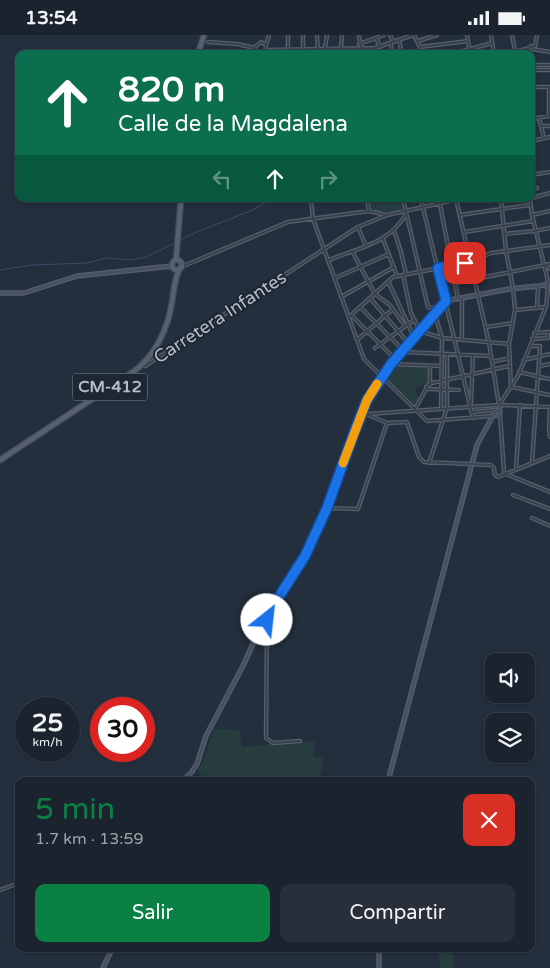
<!DOCTYPE html>
<html lang="es">
<meta charset="utf-8">
<style>
:root{--surface:#1b232e;--page:#282f3a;--text:#f1f3f6;--muted:#a0a4aa;--line:#39404a;--accent:#0b8043}
body{margin:0;font-family:"Varela Round",sans-serif;background:var(--page);color:var(--text);height:100vh;display:flex;flex-direction:column;font-size:19px;white-space:nowrap}
*{box-sizing:border-box;margin:0}
p{font-size:16px;color:var(--muted)}
.icon{flex:none;width:28px;height:28px;fill:none;stroke:currentColor;stroke-width:2;stroke-linecap:round;stroke-linejoin:round}
.map{position:relative;flex:1;overflow:hidden}
.panel{position:absolute;left:15px;top:742px;width:520px;height:175px;display:flex;flex-direction:column;background:var(--surface);border-radius:10px;box-shadow:0 1px 4px #0004,0 0 0 1px var(--line)}
.panel>*{flex:none}
.banner{position:absolute;left:15px;top:15px;width:520px;height:152px;border-radius:10px;box-shadow:0 1px 4px #0004,0 0 0 1px var(--line);background:#0b6e4f;color:#fff;overflow:hidden}
.tools{position:absolute;left:485px;top:618px;display:grid;gap:10px}
.tools a{display:grid;place-items:center;width:50px;height:50px;border-radius:10px;background:var(--surface);box-shadow:0 1px 4px #0004,0 0 0 1px var(--line);font-size:25px}
.speed{position:absolute;left:15px;top:662px;display:flex;gap:10px;font-size:25px;font-weight:700;text-align:center}
.speed>*{display:grid;place-content:center;width:65px;height:65px;border-radius:50%;background:var(--surface);box-shadow:0 1px 4px #0004,0 0 0 1px var(--line);line-height:1}
.speed small{font-size:12px;font-weight:400}
.speed .limit{border:8px solid #d22;background:#fff;color:#111}
.pin{position:absolute;display:grid;place-items:center;width:42px;height:42px;color:#fff;margin:-21px;border-radius:10px;box-shadow:0 2px 8px #0006}
.me{position:absolute;width:55px;margin:-28px;rotate:29deg;stroke-linejoin:round;filter:drop-shadow(0 0 4px #0008)}
.turn{display:flex;align-items:center;gap:18px;height:105px;padding:0 20px;font-size:22px}
.turn .icon{width:65px;height:65px;stroke-width:2.5}
.turn b{display:block;font-size:35px;line-height:42px}
.lanes{display:flex;align-items:center;height:48px;padding:0 20px;background:#0003;justify-content:center;gap:25px;direction:ltr}
.lanes .off{opacity:.35}
.round{display:grid;place-items:center;flex:none;width:52px;height:52px;border-radius:10px;background:var(--page)}
.head{display:flex;align-items:center;justify-content:space-between;height:85px;padding:0 20px}
h1{font-size:30px;font-weight:600;line-height:38px;color:var(--accent)}
.cta{display:flex;gap:10px;margin-top:auto;padding:10px 20px}
.cta a{flex:1;height:58px;border-radius:10px;background:var(--accent);color:#fff;font-size:20px;font-weight:600;line-height:58px;text-align:center}
.cta a+a{background:var(--page);color:var(--text)}
.status{display:flex;justify-content:space-between;align-items:center;height:35px;padding:0 25px;background:var(--surface);direction:ltr}
.status svg{height:14px;fill:currentColor}
.map>svg:first-child{display:block}
.green{fill:#263c3f}
.lines{fill:none;stroke-linecap:round;stroke-linejoin:round}
.stream{stroke:#394c67;stroke-width:1}
.street-casing{stroke:#565f6c;stroke-width:4.5}
.secondary-casing{stroke:#565f6c;stroke-width:5.5}
.primary-casing{stroke:#414a57;stroke-width:7}
.street{stroke:#38414e;stroke-width:2}
.secondary{stroke:#465061;stroke-width:3}
.primary{stroke:#56606e;stroke-width:4.5}
.route-casing{stroke:#114b97;stroke-width:12}
.route{stroke:#1a73e8;stroke-width:9}
.slow{stroke:#f59e0b;stroke-width:9}
.labels{text-anchor:middle;dominant-baseline:central;stroke-width:4;stroke-linejoin:round;paint-order:stroke}
.shield{fill:#1d2633;stroke:#878f9c;stroke-width:1}
.shield-label{font-size:16px;font-weight:bold;fill:#b4bcc9}
.street-label{font-size:18px;fill:#b4bcc9;stroke:#1d2633}
</style>
<div class="status"><b>13:54</b><svg viewBox="0 0 49 12"><path d="M0 12V9h3v3zM5 12V6h3v6zM10 12V3h3v9zM15 12V0h3v12zM26 1h20v11H26zM47 4h2v5h-2z"/></svg></div>
<div class="map">
<svg width="550" height="933" viewBox="0 0 550 933">
<rect width="100%" height="100%" fill="#242f3e"/>
<path class="green" d="M369,164L371,165L402,164L404,175L391,178L371,175Z
M397,330L429,332V348L416,352L415,358L419,362L414,372L386,344Z
M214,693L240,696L242,712L315,706L313,722L324,723L321,740L302,746H204L198,735L204,725Z
M438,914H452L455,933H440Z"/>
<g class="lines">
<path class="stream" d="M180,205L197,197L253,175L271,164
M0,235L32,230L87,228L106,223L131,225L146,222L175,208"/>
<defs>
<path id="street" d="M288,0V13
M317,0L318,19
M390,0L393,7
M414,0L423,19
M467,0L470,19
M491,0L494,19
M512,0L515,16
M359,2L363,19
M376,3L380,12
M399,5L402,19
M418,6L437,0
M208,7L237,9L255,13
M359,9L384,0
M391,9L392,19
M266,11L269,0
M420,12L468,6
M532,12L535,11L537,0
M303,13V0
M341,13L342,0
M532,14L550,17
M267,15L375,13L413,0
M256,19L255,12L261,7L266,10L265,19
M324,19L327,0
M452,19L492,8
M508,19L529,13
M513,19L518,16
M530,19L529,13L531,11
M531,30H550
M531,35H550
M531,52H550
M549,52V80
M531,58L533,70L531,83
M539,83L544,103
M531,84L549,81
M541,91H550
M531,106L550,102
M531,140L550,137
M531,154L537,153
M531,163L550,158
M311,164L313,184L364,324L427,386L492,381
M367,164L369,176
M403,164L428,272L433,273
M421,164L473,383
M439,164L458,264
M456,164L489,308L499,370
M501,164L506,216L513,253L515,275L509,309L511,352
M460,180L529,170
M532,180L550,176
M358,192L366,211
M394,195L401,217L406,239
M464,197L533,186
M504,199L535,196L550,193
M383,204L397,241
M352,216L375,259L390,270L405,291
M329,225C358,213 389,209 406,179
M545,230L550,234
M181,232L288,187L369,176L386,180
M403,240L411,278L420,296L442,303L509,309
M335,243L389,219
M388,246L414,302
M456,248L550,229
M341,262L394,232
M370,263L409,309
M462,263V305
M360,272L405,317L491,321
M433,273L442,303L441,373
M537,273L538,251
M515,275L546,272
M351,280L395,324
M349,282L393,242L465,228L491,218L550,210
M486,292L513,288
M534,298L550,297
M532,304L548,303V297
M357,305L393,274
M530,311H540L532,428
M375,313L414,285
M524,325L550,319
M492,327L509,323
M391,329L441,331
M145,331L358,192L387,180L459,164
M539,331L550,329
M519,337L550,344
M426,352L432,348L509,331
M426,352L428,354L459,355
M512,352L550,360
M471,368L473,320
M499,370L518,341L546,272L548,253L547,242L532,180L530,164
M550,372L549,392L550,402
M415,374L430,347V331
M472,377L496,375
M500,378L504,438L506,439
M368,379L499,370L550,372
M387,388L407,387L419,422L424,427L491,430L494,433L495,440L498,442L550,421
M429,428L447,373V319
M516,435L520,370
M506,439L550,457
M513,460L550,474
M327,473L358,474L387,388L362,377
M532,483L550,491
M267,582L266,703L273,708L300,706
M0,855L19,848"/>
<path id="secondary" d="M0,258H24L77,241L172,231
M499,370L500,377
M494.5 378a2.5 2.5 0 1 1 5 0a2.5 2.5 0 1 1-5 0Z
M182,746L191,738L197,729L206,701L243,631L261,591L305,521L327,473L354,397L367,365L391,329L445,266L509,254L538,251L545,250L548,253
M388,746L477,410L495,377
M103,933L112,914
M379,933V914"/>
<path id="primary" d="M198,19L204,0
M176,225L181,164
M172 230a5 5 0 1 1 10 0a5 5 0 1 1-10 0Z
M0,425L133,337C155,321 168,294 172,267C174,256 174,244 180,233"/>
</defs>
<use href="#street" class="street-casing"/>
<use href="#secondary" class="secondary-casing"/>
<use href="#primary" class="primary-casing"/>
<use href="#street" class="street"/>
<use href="#secondary" class="secondary"/>
<use href="#primary" class="primary"/>
</g>
<g class="lines">
<defs>
<path id="route" d="M267,585L266,582L305,521L327,473L354,398L367,365L391,329L446,266L438,233L465,228"/>
</defs>
<use href="#route" class="route-casing"/>
<use href="#route" class="route"/>
<path class="slow" d="M343,428L367,365L377,349"/>
</g>
<g class="labels">
<rect class="shield" x="72.5" y="338.5" width="75" height="27" rx="4"/>
<g class="shield-label">
<text x="110" y="352">CM-412</text>
</g>
<g class="street-label">
<text transform="translate(220 282) rotate(-33)">Carretera Infantes</text>
</g>
</g>
</svg>
<div class="tools">
<a><svg class="icon" aria-label="sound" viewBox="0 0 24 24"><path d="M4 9h4l5-4v14l-5-4H4zM17 9q2 3 0 6"/></svg></a>
<a><svg class="icon" aria-label="layers" viewBox="0 0 24 24"><path d="M12 4l9 5-9 5-9-5zM3 14l9 5 9-5"/></svg></a>
</div>
<div class="speed"><div>25<small>km/h</small></div><div class="limit">30</div></div>
<div class="pin" style="left:465px;top:228px;background:#d93025"><svg class="icon" aria-label="arrive" viewBox="0 0 24 24"><path d="M6 21V4h12l-3 4 3 4H6"/></svg></div>
<svg class="me" style="left:267px;top:585px" viewBox="-20 -20 40 40"><circle r="19" fill="#fff"/><path d="M0-13L10 11 0 6-10 11z" fill="#1a73e8"/></svg>
<div class="banner">
<div class="turn"><svg class="icon" aria-label="ahead" viewBox="0 0 24 24"><path d="M12 20V5M6 11l6-6 6 6"/></svg><div><b>820 m</b>Calle de la Magdalena</div></div>
<div class="lanes"><svg class="icon off" aria-label="left" viewBox="0 0 24 24"><path d="M17 20v-9H6M10 6l-5 5 5 5"/></svg><svg class="icon" aria-label="ahead" viewBox="0 0 24 24"><path d="M12 20V5M6 11l6-6 6 6"/></svg><svg class="icon off" aria-label="right" viewBox="0 0 24 24"><path d="M7 20v-9h11M14 6l5 5-5 5"/></svg></div>
</div>
<section class="panel">
<div class="head"><div><h1>5 min</h1><p>1.7 km · 13:59</p></div><a class="round" style="background:#d93025;color:#fff"><svg class="icon" aria-label="close" viewBox="0 0 24 24"><path d="M6 6l12 12M18 6L6 18"/></svg></a></div>
<div class="cta"><a>Salir</a><a>Compartir</a></div>
</section>
</div>
